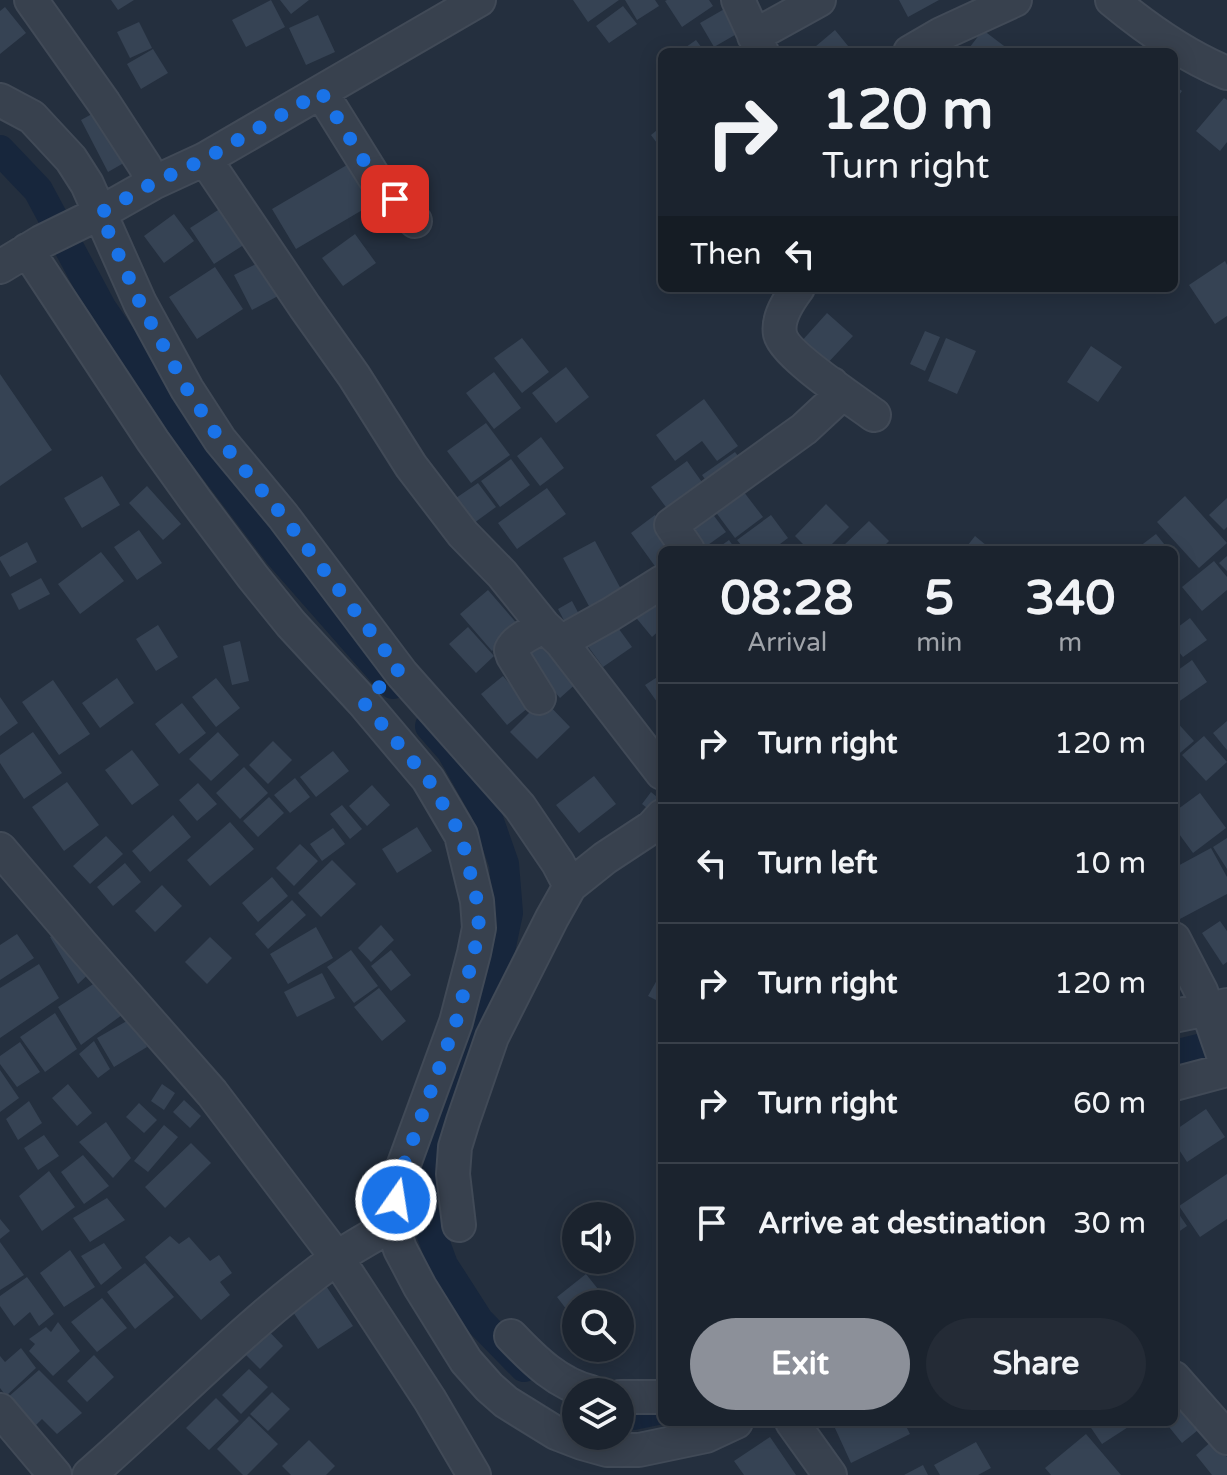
<!DOCTYPE html>
<style>
:root{--surface:#1b232e;--page:#242b36;--text:#f1f3f6;--muted:#a0a4aa;--line:#39404a;--accent:#8c9099}
body{margin:0;font-family:"Varela Round",sans-serif;background:var(--page);color:var(--text);height:100vh;display:flex;flex-direction:column;font-size:30px;white-space:nowrap}
*{box-sizing:border-box;margin:0}
p{font-size:26px;color:var(--muted)}
.icon{flex:none;width:44px;height:44px;fill:none;stroke:currentColor;stroke-width:2;stroke-linecap:round;stroke-linejoin:round}
.map{position:relative;flex:1;overflow:hidden}
.drawer{position:absolute;left:658px;top:546px;width:520px;height:880px;display:flex;flex-direction:column;background:var(--surface);border-radius:12px;box-shadow:0 4px 20px #0003,0 0 0 2px var(--line)}
.drawer>*{flex:none}
.banner{position:absolute;left:658px;top:48px;width:520px;height:244px;border-radius:12px;box-shadow:0 4px 20px #0003,0 0 0 2px var(--line);background:#1b232e;color:var(--text);overflow:hidden}
.fabs{position:absolute;left:562px;top:1202px;display:grid;gap:16px}
.fabs a{display:grid;place-items:center;width:72px;height:72px;border-radius:50%;background:var(--surface);box-shadow:0 4px 20px #0003,0 0 0 2px var(--line);font-size:40px}
.pin{position:absolute;display:grid;place-items:center;width:68px;height:68px;color:#fff;margin:-34px;border-radius:16px;box-shadow:0 4px 12px #0006}
.me{position:absolute;width:88px;margin:-44px;rotate:13deg;stroke-linejoin:round;filter:drop-shadow(0 0 6px #0008)}
.turn{display:flex;align-items:center;gap:28px;height:168px;padding:0 32px;font-size:36px}
.turn .icon{width:104px;height:104px;stroke-width:2.5}
.turn b{display:block;font-size:56px;line-height:68px}
.then{display:flex;align-items:center;height:76px;padding:0 32px;background:#0003;gap:16px;font-size:30px}
.eta{display:flex;justify-content:space-evenly;align-items:center;height:136px;text-align:center}
.eta b{font-size:48px;font-weight:800;line-height:56px}
.button{display:flex;gap:16px;margin-top:auto;padding:16px 32px}
.button a{flex:1;height:92px;border-radius:48px;background:var(--accent);color:#fff;font-size:32px;font-weight:800;line-height:92px;text-align:center}
.button a+a{background:var(--page);color:var(--text)}
ul{padding:0;list-style:none}
li{display:flex;align-items:center;gap:24px;height:120px;padding:0 32px;border-top:2px solid var(--line)}
li div{flex:1}
li b{display:block;font-size:30px}
li em{font-style:normal}
.map>svg:first-child{display:block}
.lines{fill:none;stroke-linecap:round;stroke-linejoin:round}
.canal{stroke:#17263c;stroke-width:30}
.building{fill:#364354}
.minor-casing{stroke:#414a57;stroke-width:36}
.minor{stroke:#38414e;stroke-width:32}
.route{stroke:#1a73e8;stroke-width:14;stroke-dasharray:0 25.2}
</style>
<div class="map">
<svg width="1227" height="1475" viewBox="0 0 1227 1475">
<rect width="100%" height="100%" fill="#242f3e"/>
<g class="lines">
<path class="canal" d="M0,150L38,190L102,309L187,433L278,553L393,684
M430,726L451,750L485,810L504,864L508,913L494,979L428,1152L421,1205L443,1265L479,1321L524,1367
M1174,1055L1227,1042
M620,1412L633,1415L662,1409"/>
</g>
<path class="building" d="M111,0H134L118,10Z
M271,0L285,27L246,47L232,20Z
M280,0H309L291,14Z
M573,0H619L588,22Z
M625,0H655L659,6L637,20Z
M667,0H709L713,6L682,27L665,1Z
M899,0H939L908,17Z
M733,4L747,28L714,47L700,23Z
M623,6L637,24L609,43L596,26Z
M5,7L26,33L0,54V11Z
M318,15L335,52L306,65L289,28Z
M139,22L152,48L130,58L117,32Z
M835,30L853,52H809Z
M983,30L1012,52H966Z
M696,40L705,52H679Z
M153,49L168,73L141,89L127,64Z
M1174,85L1182,91L1174,102Z
M1224,98L1227,100V142L1220,151L1196,131Z
M101,109L129,160L108,172L81,120Z
M662,126V150L651,135Z
M352,162L376,202L296,249L272,209Z
M229,203L253,239L214,264L190,228Z
M174,214L194,241L164,263L144,236Z
M355,234L376,263L343,286L322,258Z
M1225,261L1227,265V316L1215,324L1189,285Z
M260,262L278,296L252,310L234,275Z
M215,267L243,309L197,339L169,297Z
M827,313L853,336L825,366L800,343Z
M925,331L940,337L925,371L910,364Z
M522,338L549,372L522,393L494,358Z
M946,338L976,351L957,394L928,381Z
M1091,346L1122,367L1098,402L1067,382Z
M566,367L589,397L556,423L532,393Z
M494,372L521,408L494,429L466,393Z
M0,374L52,450L0,486Z
M704,399L738,446L717,461L702,441L675,461L656,435Z
M486,423L510,455L471,483L447,451Z
M541,437L564,468L540,486L517,456Z
M735,452L747,468L714,492L702,475Z
M511,459L530,485L500,507L481,481Z
M687,461L709,492L674,518L651,487Z
M102,476L120,505L82,528L64,498Z
M478,483L496,507L474,523L456,498Z
M737,483L763,517L735,538L709,503Z
M147,486L181,524L163,540L129,503Z
M547,488L566,514L517,549L498,523Z
M1185,496L1227,543L1199,568L1157,522Z
M1227,498V527L1224,530L1209,515Z
M826,504L849,527L828,548L830,550H809L795,536Z
M706,505L726,532L701,550L679,525Z
M655,515L681,550H662V576L631,533Z
M771,515L788,538L772,550H745L737,540Z
M869,521L889,541L880,550H845L842,547Z
M139,530L162,563L137,580L114,547Z
M1156,534L1169,550H1135Z
M975,536L992,550H964Z
M729,540L736,550H715Z
M595,541L622,591L590,608L563,558Z
M27,542L37,562L10,577L0,560V557Z
M101,552L124,581L80,614L58,584Z
M1227,556V571L1219,563Z
M1214,561L1227,577V590L1202,611L1182,587Z
M41,578L50,594L19,610L11,594Z
M488,590L520,627L492,651L460,614Z
M662,590V628L652,637L633,614Z
M572,601L581,618L567,626L558,609Z
M1190,618L1207,640L1183,657L1174,646V630Z
M158,625L178,657L156,671L136,639Z
M616,625L632,647L603,667L587,645Z
M468,627L494,656L476,673L449,644Z
M544,640L579,681L560,698L524,656Z
M240,641L249,681L232,685L223,646Z
M1192,660L1207,682L1174,705V673Z
M662,674V709L645,685Z
M503,676L529,707L507,725L481,694Z
M117,678L134,703L100,728L82,703Z
M216,678L240,708L216,727L192,697Z
M53,680L90,734L59,755L22,702Z
M0,697L18,723L0,736Z
M543,699L570,727L537,759L510,732Z
M182,703L206,733L179,754L155,724Z
M1174,719L1194,741L1174,758Z
M1227,721V750L1213,733Z
M33,732L62,773L24,799L0,763V755Z
M218,732L239,755L211,781L189,759Z
M1204,736L1227,762L1206,781L1182,755Z
M273,741L292,760L268,784L249,765Z
M132,750L159,785L132,805L105,770Z
M333,751L349,771L316,797L300,777Z
M244,767L268,793L240,819L216,793Z
M594,776L616,804L579,833L556,805Z
M295,778L310,797L290,813L274,795Z
M67,782L99,825L64,851L32,807Z
M198,783L217,804L197,821L179,800Z
M372,785L390,805L367,826L349,806Z
M651,792L662,801L656,815L642,804Z
M1200,793L1226,828L1193,853L1174,827V812Z
M269,797L284,813L258,837L243,821Z
M342,805L362,829L350,839L330,814Z
M173,815L191,837L150,872L132,851Z
M230,822L254,849L210,886L187,860Z
M417,827L432,851L397,873L382,849Z
M333,828L345,844L322,861L310,844Z
M106,836L123,854L90,884L73,866Z
M1227,838V869L1213,847Z
M300,844L318,861L294,886L276,868Z
M1211,848L1227,877V894L1178,920L1174,912V868Z
M332,860L356,884L321,917L298,893Z
M125,863L141,882L113,906L97,887Z
M272,877L288,896L258,922L242,903Z
M162,885L182,906L155,932L135,911Z
M292,900L306,915L268,949L255,934Z
M1220,921L1227,931V962L1223,965L1202,933Z
M381,925L394,940L371,962L358,948Z
M316,927L333,958L288,984L270,954Z
M63,929L94,969L78,984L50,937Z
M17,934L34,958L0,980V945Z
M210,937L232,958L207,984L185,962Z
M351,950L378,986L354,1003L327,967Z
M391,950L411,975L391,991L371,966Z
M39,964L59,998L0,1038V988Z
M662,971V1003L648,996Z
M322,973L335,998L297,1017L284,992Z
M101,979L126,1012L81,1045L58,1007Z
M379,988L406,1021L382,1041L354,1007Z
M55,1013L77,1049L45,1072L20,1037Z
M132,1018L147,1047L114,1067L97,1038Z
M94,1041L110,1069L98,1078L79,1054Z
M20,1042L40,1072L17,1087L0,1064V1056Z
M0,1070L19,1098L0,1112Z
M68,1084L92,1113L77,1126L52,1098Z
M162,1084L175,1093L164,1110L151,1101Z
M184,1100L201,1116L190,1128L173,1112Z
M29,1101L42,1123L18,1140L6,1119Z
M139,1103L157,1120L144,1133L126,1117Z
M1206,1109L1225,1137L1187,1162L1174,1142V1131Z
M106,1122L131,1158L113,1178L79,1142Z
M164,1125L178,1137L148,1172L134,1161Z
M44,1135L59,1156L38,1170L24,1148Z
M191,1143L211,1163L165,1208L145,1187Z
M83,1155L109,1186L84,1204L61,1172Z
M49,1171L75,1207L42,1231L19,1196Z
M1227,1174V1219L1200,1237L1179,1206Z
M107,1198L125,1220L90,1242L73,1218Z
M1174,1207L1187,1226L1174,1235Z
M0,1219L10,1231L0,1239Z
M170,1236L179,1244L189,1237L210,1261L219,1255L232,1273L220,1282L230,1295L201,1320L145,1257Z
M0,1242L24,1275L0,1290Z
M104,1243L122,1268L101,1285L81,1256Z
M70,1250L95,1287L64,1307L40,1273Z
M145,1263L174,1297L135,1329L107,1292Z
M318,1274L353,1326L318,1349L291,1309Z
M586,1274L610,1304H576V1322L557,1297Z
M27,1277L54,1314L39,1326L30,1312L14,1326L0,1306V1296Z
M102,1298L127,1328L97,1352L71,1322Z
M58,1322L80,1351L53,1376L29,1351L35,1344L29,1339L46,1327L51,1332Z
M261,1323L283,1346L260,1369L238,1347Z
M21,1348L36,1368L6,1396L0,1388V1356L5,1362Z
M94,1355L114,1377L87,1402L67,1381Z
M249,1369L268,1387L241,1414L222,1395Z
M39,1370L82,1413L57,1434L42,1419L33,1428L7,1398Z
M1174,1391L1203,1426L1182,1443L1165,1422H1174Z
M272,1392L290,1409L268,1431L250,1414Z
M216,1398L239,1421L209,1450L186,1428Z
M249,1416L278,1444L247,1475H243L217,1449Z
M842,1422H904L910,1434L851,1463L834,1426Z
M1087,1422H1136L1102,1444Z
M1086,1434L1121,1475H1051L1045,1468Z
M770,1437L796,1475H744L734,1461Z
M309,1440L335,1466L326,1475H291L282,1466Z
M1213,1440L1227,1457V1475H1212L1196,1455Z
M976,1442L991,1468L978,1475H940L934,1465Z
M923,1465L928,1475H904Z"/>
<g class="lines">
<defs>
<path id="minor" d="M31,0L104,103L145,166L153,183
M738,0L762,52
M1112,0C1147,29 1185,56 1227,73
M754,36L819,0
M910,52L941,34L1015,0
M321,92L374,177L415,221
M0,100L32,117L71,159L87,184L140,303L187,389L220,440L283,516L402,674L520,807L558,863L570,886L552,918L492,1037L463,1121L455,1147L453,1174L459,1225
M205,159L305,307L354,376L411,466L463,534L502,574L544,626L561,642L662,773
M27,250L153,441L196,501L253,577L291,624L363,702L428,779L461,835L477,901L479,928L474,953L456,1022L400,1175L392,1225L400,1249L420,1287L466,1361L489,1387L506,1402L556,1433L582,1443L607,1450H639L706,1436L736,1422
M0,267L41,242L100,213L153,183L205,159L479,0
M798,288C789,300 777,318 780,334C784,354 855,401 874,415
M688,550L671,525L804,429L832,403L835,392L832,384
M561,642L611,614L662,582
M539,698L513,656L511,650C517,638 533,633 544,626
M0,849L82,945L212,1093L337,1258L430,1400L474,1475
M570,886L605,858L652,827L662,816
M1174,939L1201,991L1227,1066
M1174,1016L1227,1005
M1174,1084L1227,1070
M511,1336C534,1360 558,1384 591,1392
M1174,1378L1227,1438
M620,1397H662
M0,1410L55,1475
M792,1422L830,1475
M89,1475C171,1404 246,1324 334,1260C352,1247 373,1236 392,1225"/>
</defs>
<use href="#minor" class="minor-casing"/>
<use href="#minor" class="minor"/>
</g>
<g class="lines">
<path class="route" d="M395,199L374,177L321,92L205,159L153,183L100,213L140,303L187,389L220,440L283,516L399,669L363,702L428,779L461,835L477,901L479,928L474,953L456,1022L400,1175L396,1200"/>
</g>
</svg>
<div class="fabs">
<a><svg class="icon" aria-label="sound" viewBox="0 0 24 24"><path d="M4 9h4l5-4v14l-5-4H4zM17 9q2 3 0 6"/></svg></a>
<a><svg class="icon" aria-label="search" viewBox="0 0 24 24"><circle cx="10" cy="10" r="6"/><path d="M15 15l6 6"/></svg></a>
<a><svg class="icon" aria-label="layers" viewBox="0 0 24 24"><path d="M12 4l9 5-9 5-9-5zM3 14l9 5 9-5"/></svg></a>
</div>
<div class="pin" style="left:395px;top:199px;background:#d93025"><svg class="icon" aria-label="arrive" viewBox="0 0 24 24"><path d="M6 21V4h12l-3 4 3 4H6"/></svg></div>
<svg class="me" style="left:396px;top:1200px" viewBox="-20 -20 40 40"><circle r="17" fill="#1a73e8" stroke="#fff" stroke-width="3"/><path d="M0-11L8 9 0 5-8 9z" fill="#fff"/></svg>
<div class="banner">
<div class="turn"><svg class="icon" aria-label="right" viewBox="0 0 24 24"><path d="M7 20v-9h11M14 6l5 5-5 5"/></svg><div><b>120 m</b>Turn right</div></div>
<div class="then">Then<svg class="icon" aria-label="left" viewBox="0 0 24 24"><path d="M17 20v-9H6M10 6l-5 5 5 5"/></svg></div>
</div>
<section class="drawer">
<div class="eta">
<div><b>08:28</b><p>Arrival</p></div>
<div><b>5</b><p>min</p></div>
<div><b>340</b><p>m</p></div>
</div>
<ul>
<li><svg class="icon" aria-label="right" viewBox="0 0 24 24"><path d="M7 20v-9h11M14 6l5 5-5 5"/></svg><div><b>Turn right</b></div><em>120 m</em></li>
<li><svg class="icon" aria-label="left" viewBox="0 0 24 24"><path d="M17 20v-9H6M10 6l-5 5 5 5"/></svg><div><b>Turn left</b></div><em>10 m</em></li>
<li><svg class="icon" aria-label="right" viewBox="0 0 24 24"><path d="M7 20v-9h11M14 6l5 5-5 5"/></svg><div><b>Turn right</b></div><em>120 m</em></li>
<li><svg class="icon" aria-label="right" viewBox="0 0 24 24"><path d="M7 20v-9h11M14 6l5 5-5 5"/></svg><div><b>Turn right</b></div><em>60 m</em></li>
<li><svg class="icon" aria-label="arrive" viewBox="0 0 24 24"><path d="M6 21V4h12l-3 4 3 4H6"/></svg><div><b>Arrive at destination</b></div><em>30 m</em></li>
</ul>
<div class="button"><a>Exit</a><a>Share</a></div>
</section>
</div>
